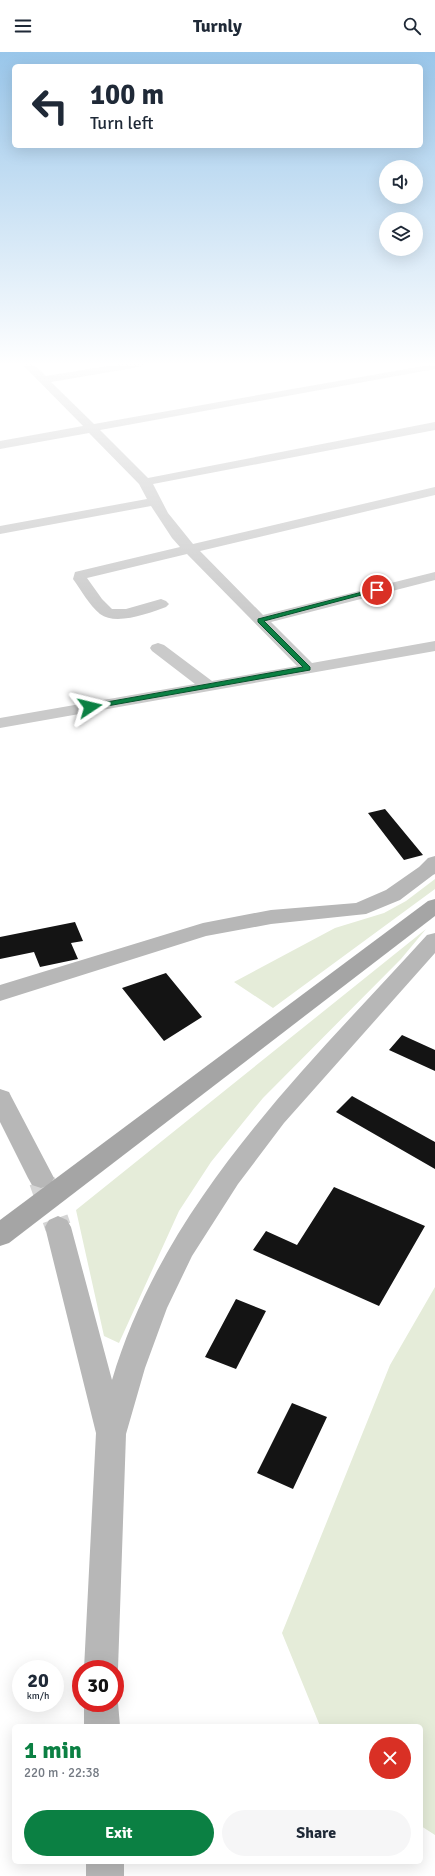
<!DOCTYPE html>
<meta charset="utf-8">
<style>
:root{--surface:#fff;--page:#f6f6f7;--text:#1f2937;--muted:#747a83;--accent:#0b8043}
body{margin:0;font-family:Signika,sans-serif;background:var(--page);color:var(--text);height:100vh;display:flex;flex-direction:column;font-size:15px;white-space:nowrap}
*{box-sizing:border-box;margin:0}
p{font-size:13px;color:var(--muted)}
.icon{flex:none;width:22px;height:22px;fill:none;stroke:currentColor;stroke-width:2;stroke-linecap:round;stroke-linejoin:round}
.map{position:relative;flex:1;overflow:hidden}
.side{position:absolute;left:12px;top:1672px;width:411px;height:140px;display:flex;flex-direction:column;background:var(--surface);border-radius:6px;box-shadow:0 4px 16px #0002}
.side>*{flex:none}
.top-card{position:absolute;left:12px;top:12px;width:411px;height:84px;border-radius:6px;box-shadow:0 4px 16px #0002;background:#fff;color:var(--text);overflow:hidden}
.tools{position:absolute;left:379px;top:108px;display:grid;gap:8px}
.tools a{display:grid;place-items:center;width:44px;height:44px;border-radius:50%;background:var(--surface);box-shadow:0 4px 16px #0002;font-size:20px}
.speed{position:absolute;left:12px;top:1608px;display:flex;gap:8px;font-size:20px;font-weight:700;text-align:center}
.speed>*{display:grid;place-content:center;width:52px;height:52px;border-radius:50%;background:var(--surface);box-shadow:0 4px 16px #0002;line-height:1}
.speed small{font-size:10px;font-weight:400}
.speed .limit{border:6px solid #d22;background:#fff;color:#111}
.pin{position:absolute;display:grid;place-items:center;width:34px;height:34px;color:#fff;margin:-17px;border:2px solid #fff;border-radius:50%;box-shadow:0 1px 4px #0007}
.me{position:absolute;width:44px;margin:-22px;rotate:80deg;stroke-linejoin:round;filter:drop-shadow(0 0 3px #0008)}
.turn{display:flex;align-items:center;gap:14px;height:84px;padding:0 12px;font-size:18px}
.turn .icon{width:52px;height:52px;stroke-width:2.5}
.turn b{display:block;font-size:28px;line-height:34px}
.round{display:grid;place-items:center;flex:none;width:42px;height:42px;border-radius:21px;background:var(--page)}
.overview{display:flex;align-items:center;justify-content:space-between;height:68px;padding:0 12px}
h1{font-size:24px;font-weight:700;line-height:30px;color:var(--accent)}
.button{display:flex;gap:8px;margin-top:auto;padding:8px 12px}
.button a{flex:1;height:46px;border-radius:24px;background:var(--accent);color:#fff;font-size:16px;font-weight:700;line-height:46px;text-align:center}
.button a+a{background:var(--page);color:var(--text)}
header{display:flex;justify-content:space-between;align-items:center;height:52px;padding:0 12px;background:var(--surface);font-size:18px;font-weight:700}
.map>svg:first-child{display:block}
.green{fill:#e5ecd9}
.building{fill:#141414}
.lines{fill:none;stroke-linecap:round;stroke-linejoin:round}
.secondary-tunnel{stroke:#d5d5d5;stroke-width:26;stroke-dasharray:26 14;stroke-linecap:butt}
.street{fill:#cacaca;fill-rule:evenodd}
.secondary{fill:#b7b7b7;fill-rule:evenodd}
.primary{fill:#a5a5a5;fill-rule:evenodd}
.route{fill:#0b8043;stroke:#07532c}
</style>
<header><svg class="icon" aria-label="menu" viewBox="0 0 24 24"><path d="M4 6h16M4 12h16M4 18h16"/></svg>Turnly<svg class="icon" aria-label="search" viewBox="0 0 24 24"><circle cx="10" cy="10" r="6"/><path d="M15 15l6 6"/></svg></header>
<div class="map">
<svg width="435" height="1824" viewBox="0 0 435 1824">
<rect width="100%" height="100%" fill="#fff"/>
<path class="green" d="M435,827V837L273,956L234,930L335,876L384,861L406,849Z
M426,877L401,907L263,1046L211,1110L179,1159L119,1291L104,1284L76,1158Z
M435,1235V1783L421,1774V1674H320L282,1581L390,1313Z"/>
<path class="building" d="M385,757L423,803L404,808L368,761Z
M75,870L83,889L71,891L78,907L40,915L34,900L0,907V885Z
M166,921L202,965L164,989L122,936Z
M402,983L435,998V1019L389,998Z
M352,1044L435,1090V1117L336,1060Z
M334,1135L425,1174L379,1254L253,1198L266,1179L297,1193Z
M236,1247L266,1259L236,1317L205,1305Z
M292,1351L327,1365L293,1437L257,1421Z"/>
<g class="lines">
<path class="secondary-tunnel" d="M42,1129L58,1175"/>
<path class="street" d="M22,312H33L46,324L120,312H144L139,315L51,330L94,372L435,312V317L100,378L148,426L435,370V378L153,432L168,461L193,492L435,435V443L200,499L263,563L435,520V528L271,570L312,611L435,589V599L0,676V666L195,632L152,599L150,596L152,593L158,591L164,593L212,629L297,614L187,502L87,526L102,547L112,557H126L161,547L166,549L169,552L166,555C149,561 116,574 100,562C89,553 81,538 73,527L75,520L180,495L172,486L151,454L0,482V474L147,447L139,432L89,381L0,397V389L83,374Z"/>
<path class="secondary" d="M435,804V822L433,823L400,848L366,862L271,872L206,884L0,949V933L203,871L271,858L356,851L386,838L419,815L428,806Z
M435,881V901L284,1071L238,1132L192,1204L167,1256L145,1316L126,1382L118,1617L115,1625V1617H84L96,1381L45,1175L49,1168L58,1164L67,1168L71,1175L112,1328C165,1149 305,1017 427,883Z
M0,1037L9,1040L12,1046L54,1126L50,1133L41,1136L32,1133L28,1126L0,1070Z
M115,1643L118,1651L120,1674H84V1651H115Z
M86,1810H124V1824H86Z"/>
<path class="primary" d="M435,847V864L9,1191L0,1194V1168L428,849Z"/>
</g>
<linearGradient id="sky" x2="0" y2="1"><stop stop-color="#99c6ea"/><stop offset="0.55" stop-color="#fff"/><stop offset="1" stop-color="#fff" stop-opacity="0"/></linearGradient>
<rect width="435" height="567" fill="url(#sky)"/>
<path class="route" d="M374,537L380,538L264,569L310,615V618L90,657L86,655L90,653L303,615L258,570V567Z"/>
</svg>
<div class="tools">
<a><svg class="icon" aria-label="sound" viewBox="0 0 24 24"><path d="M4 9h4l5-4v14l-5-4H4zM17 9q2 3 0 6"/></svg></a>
<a><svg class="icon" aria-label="layers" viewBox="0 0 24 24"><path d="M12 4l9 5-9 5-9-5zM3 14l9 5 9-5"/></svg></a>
</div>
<div class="speed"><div>20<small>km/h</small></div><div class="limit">30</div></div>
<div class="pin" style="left:377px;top:538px;background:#d93025"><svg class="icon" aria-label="arrive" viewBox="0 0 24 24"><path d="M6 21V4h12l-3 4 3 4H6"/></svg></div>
<svg class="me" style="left:90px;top:655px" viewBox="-20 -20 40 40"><path d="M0-17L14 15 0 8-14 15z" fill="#0b8043" stroke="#fff" stroke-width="4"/></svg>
<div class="top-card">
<div class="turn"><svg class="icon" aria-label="left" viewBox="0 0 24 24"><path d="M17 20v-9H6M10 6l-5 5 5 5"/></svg><div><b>100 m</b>Turn left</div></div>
</div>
<section class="side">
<div class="overview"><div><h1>1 min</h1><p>220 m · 22:38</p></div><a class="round" style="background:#d93025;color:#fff"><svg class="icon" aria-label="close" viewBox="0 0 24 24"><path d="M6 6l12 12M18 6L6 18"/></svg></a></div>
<div class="button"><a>Exit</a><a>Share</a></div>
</section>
</div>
